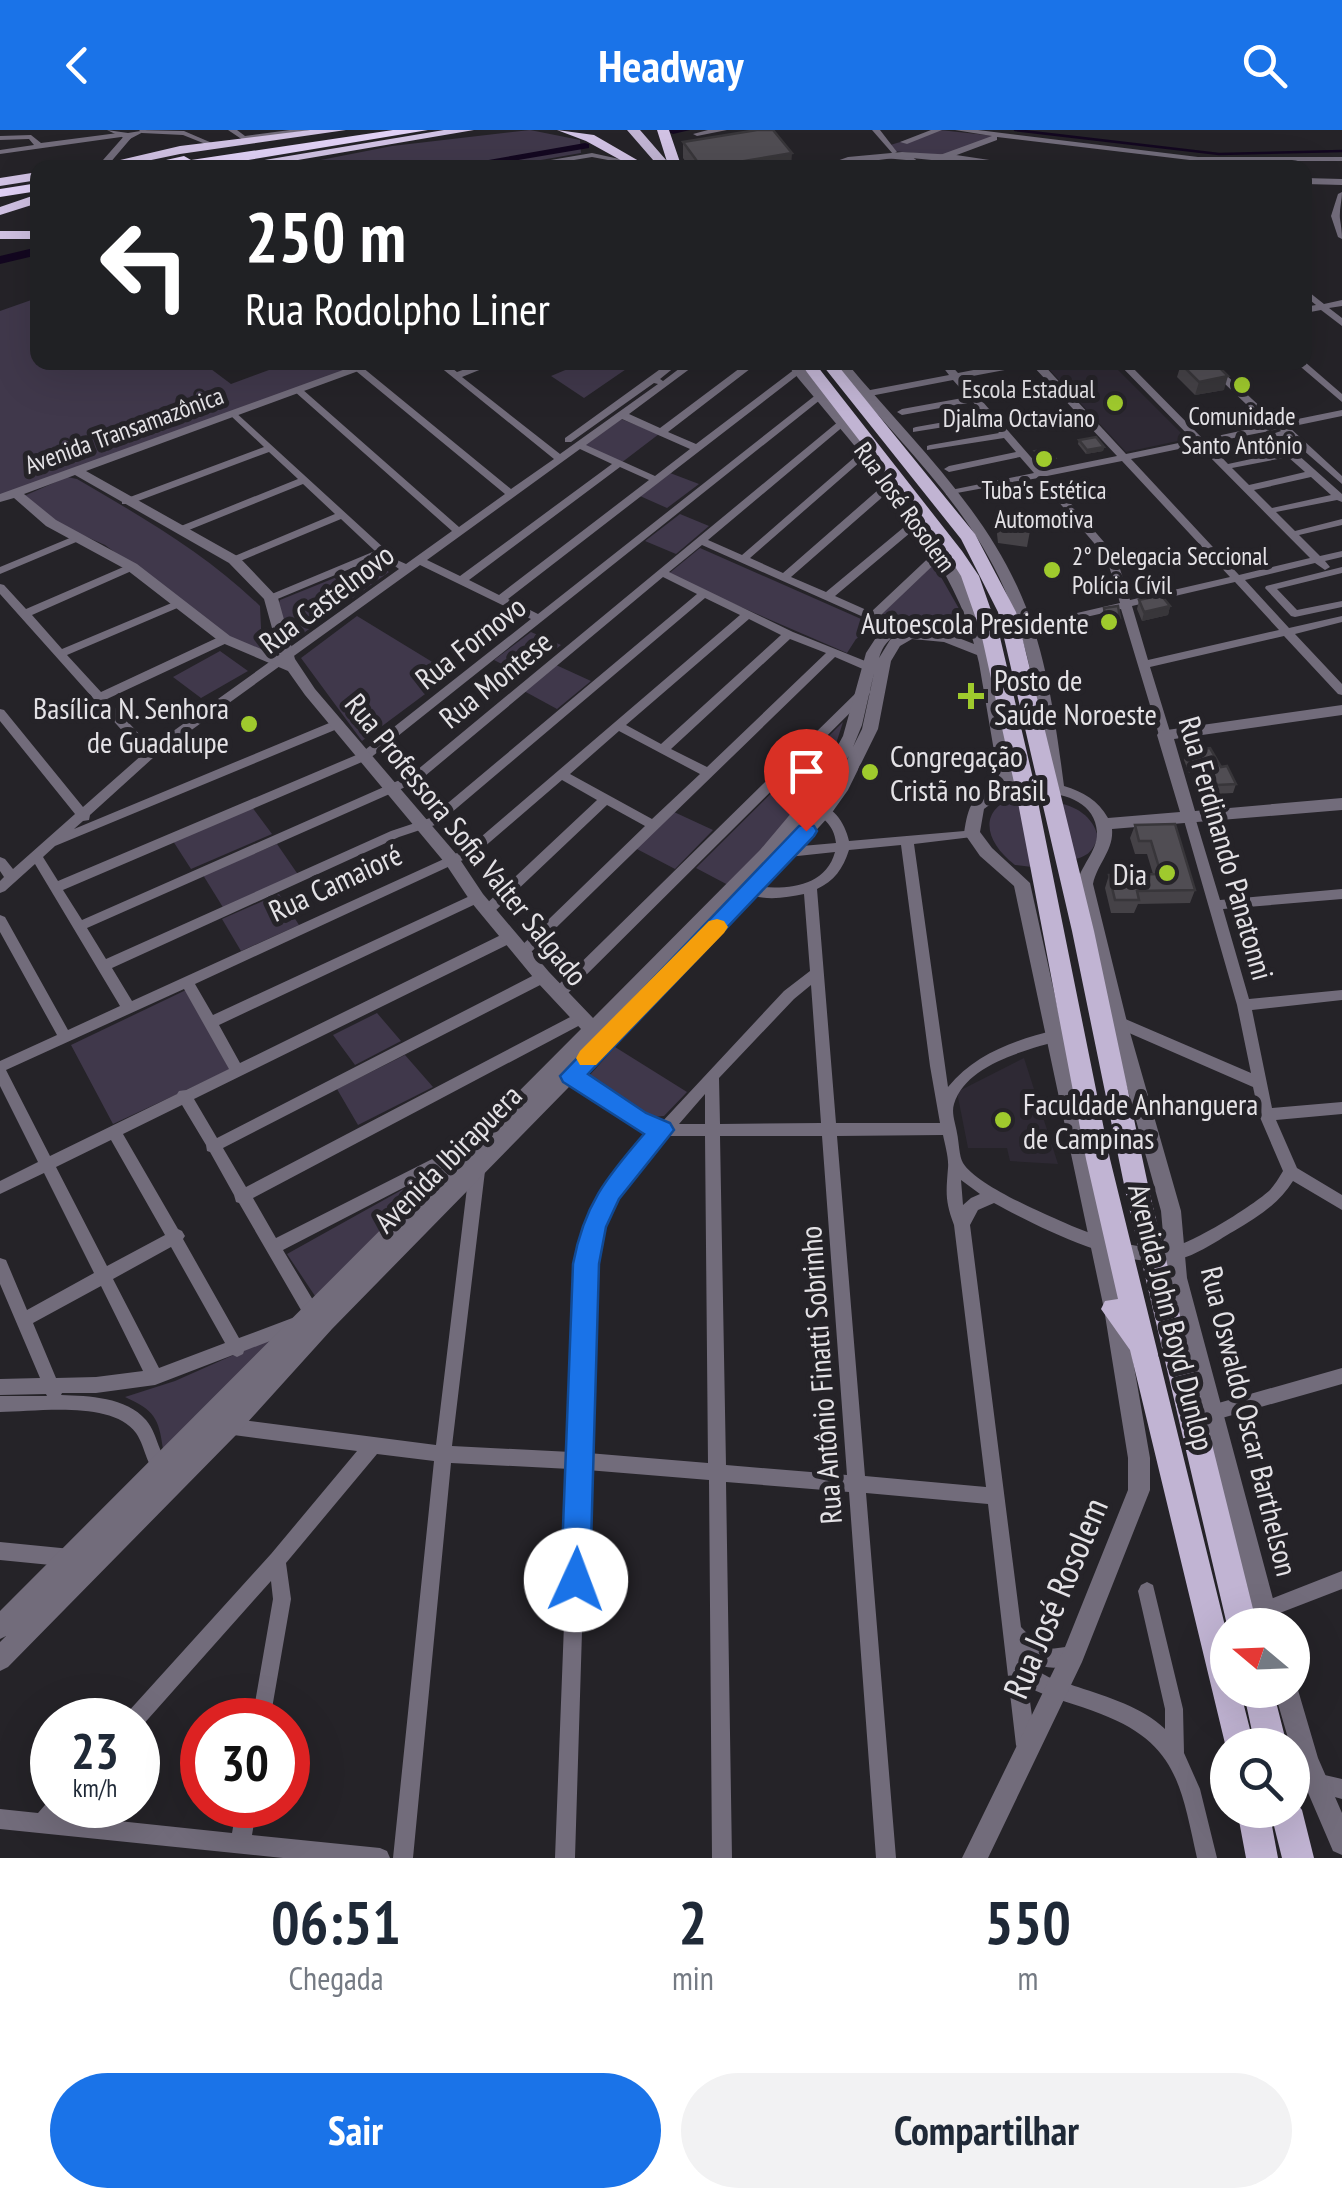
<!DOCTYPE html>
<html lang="pt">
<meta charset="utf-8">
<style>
:root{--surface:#fff;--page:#f2f2f3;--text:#1f2937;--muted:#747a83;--accent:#1a73e8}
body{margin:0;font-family:"PT Sans Narrow",sans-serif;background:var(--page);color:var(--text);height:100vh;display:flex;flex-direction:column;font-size:38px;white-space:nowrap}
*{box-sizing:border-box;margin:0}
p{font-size:32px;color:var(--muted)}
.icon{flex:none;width:55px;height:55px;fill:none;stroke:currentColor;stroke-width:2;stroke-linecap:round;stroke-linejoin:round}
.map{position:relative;height:1728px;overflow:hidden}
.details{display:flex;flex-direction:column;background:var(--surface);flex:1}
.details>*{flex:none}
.top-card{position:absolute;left:30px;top:30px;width:1282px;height:210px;border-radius:20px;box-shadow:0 10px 40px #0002;background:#202124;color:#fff;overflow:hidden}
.needle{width:65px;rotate:289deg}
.fabs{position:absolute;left:1210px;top:1478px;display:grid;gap:20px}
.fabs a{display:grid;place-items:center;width:100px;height:100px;border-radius:50%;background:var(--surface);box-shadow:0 10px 40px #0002;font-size:50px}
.speed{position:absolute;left:30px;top:1568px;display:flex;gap:20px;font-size:50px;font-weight:700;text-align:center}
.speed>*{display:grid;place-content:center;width:130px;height:130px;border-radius:50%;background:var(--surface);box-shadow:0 10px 40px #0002;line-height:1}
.speed small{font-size:25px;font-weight:400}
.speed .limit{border:15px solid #d22;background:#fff;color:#111}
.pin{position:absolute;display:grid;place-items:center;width:85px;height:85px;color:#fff;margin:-102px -42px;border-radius:50% 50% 50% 0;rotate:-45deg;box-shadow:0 0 10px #0007}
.pin .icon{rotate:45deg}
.me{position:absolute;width:110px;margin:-55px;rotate:2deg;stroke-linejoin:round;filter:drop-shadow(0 0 8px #0008)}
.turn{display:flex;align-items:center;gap:35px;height:210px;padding:0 50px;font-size:45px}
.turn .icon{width:130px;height:130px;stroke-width:2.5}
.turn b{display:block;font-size:70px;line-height:85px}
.eta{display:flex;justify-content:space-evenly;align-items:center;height:170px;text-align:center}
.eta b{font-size:60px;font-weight:600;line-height:70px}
.action{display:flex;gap:20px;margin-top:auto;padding:20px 50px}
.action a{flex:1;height:115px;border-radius:60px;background:var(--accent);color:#fff;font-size:40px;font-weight:600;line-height:115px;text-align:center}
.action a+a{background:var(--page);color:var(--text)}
header{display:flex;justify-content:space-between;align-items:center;height:130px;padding:0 50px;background:var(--accent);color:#fff;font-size:45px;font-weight:600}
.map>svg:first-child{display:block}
.built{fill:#2e2934}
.green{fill:#40384b}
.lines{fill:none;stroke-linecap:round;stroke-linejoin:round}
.stream{stroke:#130720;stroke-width:2.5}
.river{fill:#130720;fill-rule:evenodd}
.minor{fill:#726c7b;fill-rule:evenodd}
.tertiary{fill:#726c7b;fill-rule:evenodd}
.primary{fill:#c1b4d3;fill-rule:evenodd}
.trunk{fill:#d1c2e4;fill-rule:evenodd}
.motorway{fill:#e1d1f6;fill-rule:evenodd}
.wall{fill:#454247}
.shaded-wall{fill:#38363a}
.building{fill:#504d53;stroke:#38363a;stroke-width:2.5}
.route{fill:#1a73e8;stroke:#114b97;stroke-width:2.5}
.slow{fill:#f59e0b}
.poi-dot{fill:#9fca2d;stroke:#252328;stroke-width:4}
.labels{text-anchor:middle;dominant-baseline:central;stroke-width:10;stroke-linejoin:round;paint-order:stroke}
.far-poi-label{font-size:25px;fill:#e4e2e6;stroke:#252328}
.far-street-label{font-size:25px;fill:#e4e2e6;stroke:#252328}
.street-label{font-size:30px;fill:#e4e2e6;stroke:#252328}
.poi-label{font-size:30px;fill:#e4e2e6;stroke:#252328;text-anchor:end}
.near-street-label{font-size:35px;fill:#e4e2e6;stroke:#252328}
</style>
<header><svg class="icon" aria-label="back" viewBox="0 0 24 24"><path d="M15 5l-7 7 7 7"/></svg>Headway<svg class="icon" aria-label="search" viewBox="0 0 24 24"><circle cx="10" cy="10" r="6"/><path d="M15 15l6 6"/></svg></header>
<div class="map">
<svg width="1342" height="1728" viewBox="0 0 1342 1728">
<rect width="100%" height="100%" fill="#252328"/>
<path class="built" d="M1065,232L1111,233L1187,309L1126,322L1046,236Z
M1024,928L1058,1034L1010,1031L1007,1018H968L957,962Z"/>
<path class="green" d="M530,0L580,10L581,23L495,38L285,37L392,16Z
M940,0L995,6L943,26L893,21L887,16Z
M37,168L38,232L203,233L231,254L288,233H368L0,366V181Z
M582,233L634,232L635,233L584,268L551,246Z
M621,289L659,304L621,333L582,317Z
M670,343L699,354L667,378L640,366Z
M67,347L77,349C142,387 205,423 260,476L262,518L258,521L240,515L105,415L51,391L24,366Z
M680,384L709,396L676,424L645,411Z
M700,418L877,496L856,509L847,523L667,445Z
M374,432L389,442L284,517L277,478L280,470Z
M933,433L962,484C937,501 907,496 880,486Z
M357,486L452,544L362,611L301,528Z
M531,502L561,515L523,545L494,530Z
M220,521L248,541L201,568L173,547Z
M556,535L591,551L557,579L524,561Z
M843,592L826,645L730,756L696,738Z
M1024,665L1040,738L1015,735C982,710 977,675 1024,665Z
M1055,672C1076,676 1093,686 1098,707C1092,723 1087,727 1070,730Z
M252,677L272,704L191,739L173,711Z
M674,682L713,700L675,739L635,718Z
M277,714L299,746L224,779L203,745Z
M279,764L299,795L241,821L222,789Z
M186,860L231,939L113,994L71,915Z
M377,883L401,911L355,935L333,905Z
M615,917L687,962L664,986L653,987L589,946Z
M405,925L433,957L358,995L337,959Z
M443,1037L317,1169L287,1124Z
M276,1206L163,1319C159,1288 154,1280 125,1267L175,1251Z"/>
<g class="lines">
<path class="stream" d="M1015,0L1219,24L1342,21"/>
<path class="river" d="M690,0L673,4L667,1L668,0Z
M585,13L589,14V18L472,38H443Z
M38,117V125L0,134V126Z"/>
<path class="minor" d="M139,0L184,1L212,13L208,15L183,5L142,3Z
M228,0H237L245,6L290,0H312L243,10Z
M708,0H727L697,6L693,4Z
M872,0H880L897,22L893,24L911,26L927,38H917L906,30L884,28V24H893Z
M931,0H942L907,14L900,12Z
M955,0H978L1198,27H1342V31H1198L997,7V10L946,29H940V25L992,6Z
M118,3L122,5L121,7L0,24V20L34,15L29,9L0,10V6L31,5L41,13Z
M125,5L132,7L109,34L87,38H66L103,30Z
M592,23L633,32L629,34L592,27L526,38H503Z
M1342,62C1342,70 1339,81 1340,89C1341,96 1342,102 1342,109L1338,107L1331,86L1338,64Z
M1305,159L1324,174L1342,170V176L1329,178L1342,188V196L1321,180L1305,183V177L1316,175L1305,166Z
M434,232H444L457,242L485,232H499L462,247L560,324L658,254L654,253L571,312H565V308L670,232H681L660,249L663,251L688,232H699L629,284L660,298L748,232H759L668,302L696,314L795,239L803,241L508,469L538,484L817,264L825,266L369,629L63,760L82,790L411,645L839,291H845V295L708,410L742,425L863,320H869V324L750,428L783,443L886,353H894V357L791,447L826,462L915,388H923V392L835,466L871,482L938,419H946V423L880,486L914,502V506H906L702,415L669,442L793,502L880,537V543H872L835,527L528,825H518L516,821L645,696L607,675L494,782H484L482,779L484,776L597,670L562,650L476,724L195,854L213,885L472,765H482L484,768L482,771L219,895L240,933L505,803H515L517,807L515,811L194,969L217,1008L538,843H548L550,847L548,851L223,1018L246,1057L574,885H584L586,889L584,893L253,1068L276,1108L450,1020L474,1017L479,1019L485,1041L452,1316L571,1322L578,1134L585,1097L605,1057L653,1003L633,994L557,942L555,938L557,934H567L643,986L661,993L784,861L810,841L804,764C785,768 760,772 744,761L751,756C783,760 825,759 835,722L779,728L773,723L779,718L836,713C834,693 821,688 809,676L811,673C831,672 845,692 849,711L976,700L978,703L976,706L972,707L914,714L948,957C976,923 1015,910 1056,900L1061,902L1063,906L1061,910C1027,920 966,934 954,974C951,983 956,995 957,1003C959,1012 959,1026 963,1033C975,1053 1033,1079 1054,1088C1086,1103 1136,1122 1171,1117C1192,1114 1254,1075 1270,1060C1275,1054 1279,1048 1283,1041L1259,985L1253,957L1113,896L1111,892L1113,888H1123L1251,943L1237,875L1183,687L1189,683L1195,687L1220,770L1342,759V769L1223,779L1249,869L1342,860V870L1252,880L1272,978L1342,972V984L1276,990L1297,1038L1342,1065V1080L1293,1051C1279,1074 1257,1087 1234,1101C1215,1112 1193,1128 1171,1131C1118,1137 1040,1098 994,1073L978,1080L970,1095L1021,1497L1041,1518C1054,1521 1068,1514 1080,1518L1082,1525L1080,1532C1061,1539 1048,1540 1029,1532C1042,1548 1060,1551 1078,1557C1108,1567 1142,1577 1165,1599V1579L1138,1461L1141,1455L1147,1452L1153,1455L1183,1579L1184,1623L1200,1659L1217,1728H1197C1181,1656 1177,1613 1101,1584C1077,1574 1051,1569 1028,1557L1036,1615L1033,1622L1026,1625L1019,1622L1016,1615L988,1374L866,1363L896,1728H876L849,1362L726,1352L732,1728H712L709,1350L587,1340L575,1728H555L570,1339L451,1333L413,1728H393L434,1331L377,1324L286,1433L291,1469L270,1590H252L273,1469L271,1451L141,1597L138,1598V1590H125L127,1583L271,1424L357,1321L226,1304L220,1302L218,1296L220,1290L226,1288L436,1315L469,1041L468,1030H457L283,1120L313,1170L325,1184L323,1189L317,1191L301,1180L239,1073L236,1072L234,1065L210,1022L207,1021L206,1015L182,975L123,1004L178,1099L182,1101L185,1106L183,1109L239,1208L295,1187L301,1189L303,1194L301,1199L244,1221L243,1224L237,1227L233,1225L155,1255L96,1263H62L61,1265C89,1266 126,1267 146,1290C153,1298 156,1309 160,1319C163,1327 169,1333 173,1340L170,1346L164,1348C145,1339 147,1319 136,1303C112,1270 36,1282 0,1282V1266H47L46,1264L0,1265V1249L40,1248L0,1154V1128L6,1130L27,1180L94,1143L44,1043L0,1064V1051L38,1032L0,956V931L57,905L0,802V785L5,787L68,900L120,876L35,734L5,761L0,763V751L4,747L0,741V727L5,729L13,739L75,684L0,591V579L4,580L83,677L143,624L0,464V454L4,455L26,479L128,435H136V439L32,485L62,519L174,472H182V476L67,525L101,562L221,506H229V512L107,569L151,617L399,439L381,426L275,470H267V466L375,421L341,389L238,432H230V428L335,384L303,354L184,402H176V398L298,349L269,322L130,374H122V370L264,317L231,286V282L234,281L397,430L406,434L452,401L294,261L302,259L459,397L505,364L356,241V237H362L511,359L554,329ZM622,289L690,319L655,346L586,315ZM580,319L612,334L460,446L427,430ZM620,337L649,350L499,465L469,450ZM420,435L531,489L361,623L58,751L43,727L55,716L342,597L344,594L342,591H334L74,699L83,691L89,690L90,685L154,627ZM663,447L697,464L430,688L391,701L106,829L87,798L419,651ZM705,468L740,485L468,718L132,871L112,838L399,707L438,694ZM749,489L781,505L661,614L626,595ZM790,509L826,523L707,637L671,619ZM619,601L700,644L652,689L570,644ZM901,715L930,936L940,993H836L817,759C834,751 843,739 849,720ZM811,855L821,993L720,994L719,948L794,869ZM184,859L229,939L186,960L179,961L177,964L50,1026L6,940ZM705,964V994H679ZM943,1005C945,1015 949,1028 948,1038C946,1063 945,1071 954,1095L986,1357L865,1346L837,1006ZM668,1006H705L708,1333L588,1323L594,1134L601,1097L615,1067ZM720,1006H822L847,1345L726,1335ZM111,1010L165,1105L107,1136L56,1037ZM961,1050L980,1064L971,1068L963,1075ZM171,1117L225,1213L159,1238L113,1149ZM101,1156L143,1241L96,1247L56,1248L33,1193Z
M939,232H948L958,243L1015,232H1041L1126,324L1193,310L1117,232H1127L1203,309L1268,295L1202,232H1212L1278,293L1342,280V286L1289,297L1342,346V354L1286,305L1278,307L1342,364V372L1337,370L1276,382L1295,401L1342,389V395L1299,405L1320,426L1342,421V427L1325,431L1330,437L1325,440L1315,433L1245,450L1289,498L1342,486V492L1295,504L1342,554V565L1338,564L1284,506L1150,537L1171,605L1165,609L1159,605L1121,479L1025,501L1021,500V496L1120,473L1109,436L1100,420L1038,348L946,365V361L1034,343L1020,327L949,342L944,339L949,336L1016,322L1004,308L927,320V316L930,315L999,303L988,290L913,302V298L916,297L984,285L973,272L902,285L897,282L902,279L968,267L953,250L865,267L860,264L865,261L949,245ZM1032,235L1117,326L1043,341L962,248ZM1279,299L1281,301L1266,306L1283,322L1228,334L1208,313ZM1198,315L1310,428L1239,445L1131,329ZM1288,327L1305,342L1249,355L1232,338ZM1122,331L1230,447L1130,470L1119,436L1110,419L1047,346ZM1311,347L1331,365L1272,378L1254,360ZM1235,452L1279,500L1148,530L1132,476Z
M1295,232H1305L1342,264V272Z
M77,405L82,408L81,410L0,444V437Z
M1342,437V443L1277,459L1297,480L1342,471V477L1295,487L1291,486L1265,458L1266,456Z
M865,557L871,561L869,564L563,868H553L551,864L553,860L861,558Z
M1342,1238V1254L1215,1290L1209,1288L1207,1282L1209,1276L1215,1274Z
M0,1412L71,1419L77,1422L80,1428L77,1434L71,1437L0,1430Z
M1342,1441V1459L1264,1489L1258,1486L1255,1480L1258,1474Z
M1316,1643L1342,1649V1669L1309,1660L1306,1653L1309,1646Z
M52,1667V1675H68L62,1685L232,1703L237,1675H257L252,1705L380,1718L387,1721L390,1728H283L0,1699V1679L38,1683Z"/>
<path class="tertiary" d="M107,0L128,3L147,0L128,10Z
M902,22L956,25L1043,38H1010L902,27L817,38L848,27Z
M1305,48L1342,49V55L1305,54Z
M365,232H383L86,341L239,427L278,468L295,529L315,559L457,725L483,764L549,842L593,888L760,720L819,650L843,606L866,523L879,503L915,491L966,488C925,389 852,315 785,232H798C867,312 947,393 983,495C1000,545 1006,600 1015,653L1048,652C1040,586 1031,519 1004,458C966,371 892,306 833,232H846C906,304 977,370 1017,456C1046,518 1055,588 1064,656C1083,662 1098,670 1108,688L1180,682L1157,605L1160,601L1342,575V585L1174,609L1195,681L1342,668V680L1112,699C1114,720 1097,734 1093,754L1127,892L1181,1081L1187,1148L1280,1495H1256L1167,1148L1161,1081L1109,892L1077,754C1080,736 1098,721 1097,702C1094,654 1014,655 984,679L980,702L992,718L1030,753L1124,1179L1150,1328V1360L1082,1532L988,1728H962L1065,1517L1128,1360V1328L1104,1179L1014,756L980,726L964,703C969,673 971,668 1000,656L979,533L977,525L944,512L912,509L900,516L891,531L878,599L848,660L831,684L757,765L332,1199L237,1304L8,1537L0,1541V1512L6,1506L0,1509V1481L581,899L537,852L471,772L445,733L305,565L288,541L220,512L127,440L46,396L14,368L0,372V364ZM75,345L229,433L264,469L280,527L230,506L137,434L56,390L24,364ZM969,497L974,514L946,503L915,500ZM901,503L890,510L879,528C883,515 888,509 901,503ZM874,543L862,599L853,617L862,595ZM849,626L833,658L776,723L819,672Z
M1292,1551L1298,1560L1318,1628L1342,1683V1725L1333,1721L1294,1630L1292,1615H1290L1274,1560H1292Z"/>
<path class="primary" d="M627,0H640L673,38H660Z
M799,232H814L962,421L979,446L999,503L1035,657L1110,1029L1228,1508V1560H1240L1254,1615H1228V1626L1130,1220L1101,1179L1105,1171L1118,1169L1086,1029L1015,657L981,503L961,446L949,427Z
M820,232H835L975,404L1016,482L1094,801L1151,1069L1257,1495H1227L1127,1069L1072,801L998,482L961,409Z
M1243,1560H1273L1287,1615H1255Z
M1292,1667L1302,1680L1314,1728H1282L1270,1680H1292Z
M1237,1680H1269L1278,1728H1246Z"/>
<path class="trunk" d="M310,0H346L180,24L113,38H86L180,16Z
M444,0H474L251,38H217Z
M557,0L594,5L651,38H635L586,11Z
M657,0H669L682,38H669Z
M38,42V50L0,56V48Z
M38,64V73L0,85V77Z
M0,101H38V109H0Z"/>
<path class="motorway" d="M393,0H428L200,38H130L184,26L191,30Z
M38,53V61L0,67V59Z"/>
</g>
<path class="wall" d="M683,12L791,38H690L683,28Z
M1181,234L1224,260L1195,265L1177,247Z
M1079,310L1104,317L1103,321L1086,324L1078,314Z
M1035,321L1055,328L1054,333L1043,334L1034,325Z
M1001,386L1032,390L1027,417L998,413L997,404Z
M1139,470L1170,476L1168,485L1142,491L1137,479Z
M1104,478L1120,488L1117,497H1103L1101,487Z
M1187,621L1221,637L1236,654L1233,663L1214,664L1203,641L1189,643L1184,630Z
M1175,694L1195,760L1190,773L1138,774L1134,783H1111L1105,758L1109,745L1153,744L1147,724H1135L1130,708L1135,695Z"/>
<path class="shaded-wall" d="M792,23L791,38H704Z
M1228,246L1224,260L1195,265L1199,252Z
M1104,317L1103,321L1086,324L1087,320Z
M1055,328L1054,333L1043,334L1044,330Z
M1170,476L1168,485L1142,491L1144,482Z"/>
<path class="building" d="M757,0H773L792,23L702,38L683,12Z
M1188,232H1214L1228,246L1199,252L1181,234Z
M1096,307L1104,317L1087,320L1079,310Z
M1047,319L1055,328L1044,330L1035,321Z
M1001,386L1032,390L1030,399L1001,395Z
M1161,465L1170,476L1144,482L1139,470Z
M1118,476L1120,488H1106L1104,478Z
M1210,618L1221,637L1227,636L1236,654L1217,655L1206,632L1192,634L1187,621Z
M1175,694L1195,760L1137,761L1139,770H1115L1109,745L1161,744L1151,711H1139L1135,695Z"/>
<path class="route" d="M806,694L814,696L817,701L814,706L588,944L646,983L670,993L674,1000L619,1069L606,1097L599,1134L590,1450L586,1461L576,1465L565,1461L561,1450L573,1134C584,1075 606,1048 644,1004L563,952L560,946L799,696Z"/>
<path class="slow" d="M717,789L724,791L728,797L724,803L596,935H580L576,928L580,921L709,791Z"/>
<g class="poi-dot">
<circle cx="1242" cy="255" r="10"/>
<circle cx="1115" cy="273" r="10"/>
<circle cx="1044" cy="329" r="10"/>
<circle cx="1052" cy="440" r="10"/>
<circle cx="1109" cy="492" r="10"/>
<path d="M966 551h10v10h10v10h-10v10h-10v-10h-10v-10h10z"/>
<circle cx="249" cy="594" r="10"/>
<circle cx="870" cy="642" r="10"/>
<circle cx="1167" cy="743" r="10"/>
<circle cx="1003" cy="990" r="10"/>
</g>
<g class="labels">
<g class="far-poi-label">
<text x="1095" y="259" text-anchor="end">Escola Estadual<tspan x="1095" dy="29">Djalma Octaviano</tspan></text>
<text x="1242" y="286">Comunidade<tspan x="1242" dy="29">Santo Antônio</tspan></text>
<text x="1044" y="360">Tuba's Estética<tspan x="1044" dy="29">Automotiva</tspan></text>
<text x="1072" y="426" text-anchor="start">2° Delegacia Seccional<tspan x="1072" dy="29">Polícia Cívil</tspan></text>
</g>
<g class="far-street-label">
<text transform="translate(124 300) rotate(-20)">Avenida Transamazônica</text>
<text transform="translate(905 377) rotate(54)">Rua José Rosolem</text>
</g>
<g class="street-label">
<text transform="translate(326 468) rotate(-37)">Rua Castelnovo</text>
<text transform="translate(470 512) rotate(-38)">Rua Fornovo</text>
<text transform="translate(495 549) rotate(-39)">Rua Montese</text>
<text transform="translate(467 709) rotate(51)">Rua Professora Sofia Valter Salgado</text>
<text transform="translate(1227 718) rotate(74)">Rua Ferdinando Panatonni</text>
<text transform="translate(335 752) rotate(-25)">Rua Camaioré</text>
<text transform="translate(447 1028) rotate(-45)">Avenida Ibirapuera</text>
<text transform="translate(1172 1187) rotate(76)">Avenida John Boyd Dunlop</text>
<text transform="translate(820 1245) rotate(-94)">Rua Antônio Finatti Sobrinho</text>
<text transform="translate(1250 1291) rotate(76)">Rua Oswaldo Oscar Barthelson</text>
</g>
<g class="poi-label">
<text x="1089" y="492">Autoescola Presidente</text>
<text x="994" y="549" text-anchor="start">Posto de<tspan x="994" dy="34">Saúde Noroeste</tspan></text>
<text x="229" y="577">Basílica N. Senhora<tspan x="229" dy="34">de Guadalupe</tspan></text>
<text x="890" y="625" text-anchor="start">Congregação<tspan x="890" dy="34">Cristã no Brasil</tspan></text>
<text x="1147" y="743">Dia</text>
<text x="1023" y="973" text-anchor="start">Faculdade Anhanguera<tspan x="1023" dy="34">de Campinas</tspan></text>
</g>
<g class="near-street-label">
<text transform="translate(1055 1468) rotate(-67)">Rua José Rosolem</text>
</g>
</g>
</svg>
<div class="fabs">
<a><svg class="needle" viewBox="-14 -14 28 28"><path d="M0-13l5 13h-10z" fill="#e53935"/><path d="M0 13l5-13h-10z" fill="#747a83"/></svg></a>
<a><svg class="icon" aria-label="search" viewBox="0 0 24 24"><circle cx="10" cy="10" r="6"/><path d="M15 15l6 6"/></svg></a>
</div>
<div class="speed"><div>23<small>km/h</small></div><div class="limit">30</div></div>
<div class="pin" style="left:806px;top:701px;background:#d93025"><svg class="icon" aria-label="arrive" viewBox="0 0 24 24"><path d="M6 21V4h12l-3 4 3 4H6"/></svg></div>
<svg class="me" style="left:576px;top:1450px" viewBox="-20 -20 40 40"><circle r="19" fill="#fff"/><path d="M0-13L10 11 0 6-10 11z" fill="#1a73e8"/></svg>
<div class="top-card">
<div class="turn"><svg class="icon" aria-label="left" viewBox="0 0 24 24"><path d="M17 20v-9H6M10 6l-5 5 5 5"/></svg><div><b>250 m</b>Rua Rodolpho Liner</div></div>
</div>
</div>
<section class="details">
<div class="eta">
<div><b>06:51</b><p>Chegada</p></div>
<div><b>2</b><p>min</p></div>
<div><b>550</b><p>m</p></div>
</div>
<div class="action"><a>Sair</a><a>Compartilhar</a></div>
</section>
